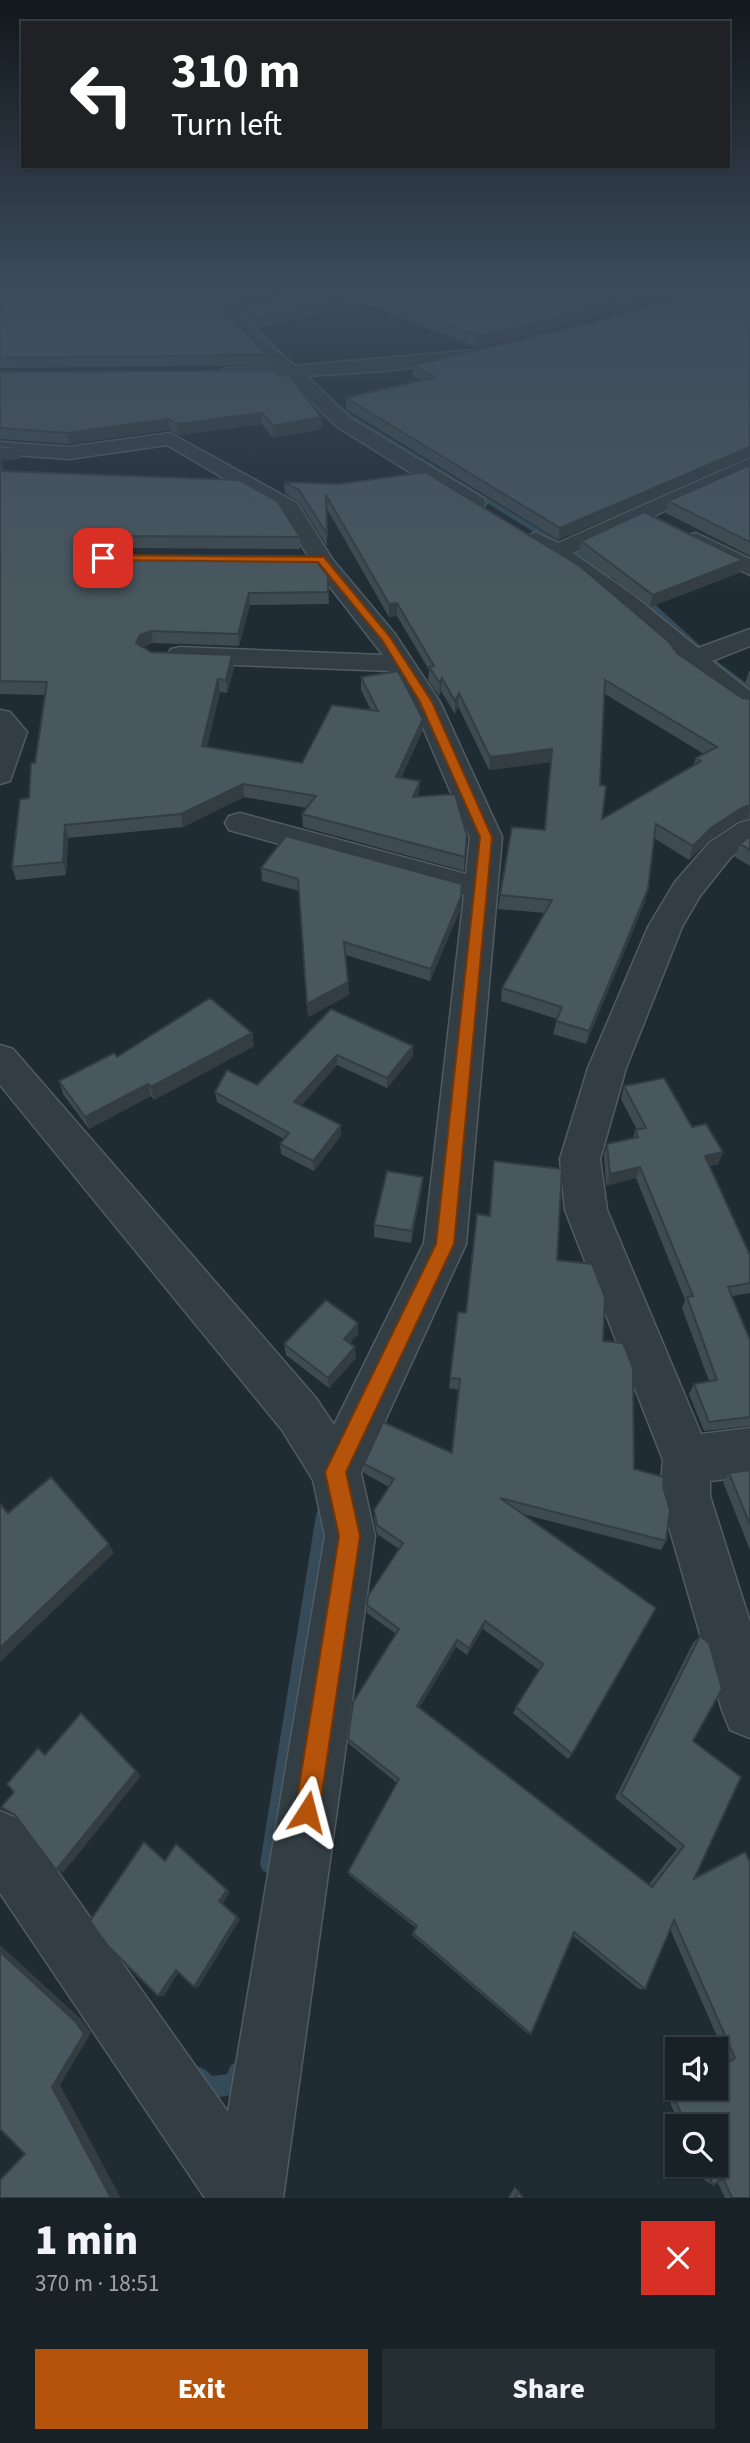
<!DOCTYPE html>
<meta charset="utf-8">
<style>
:root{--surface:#182126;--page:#252e32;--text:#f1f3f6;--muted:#9fa3a7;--line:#363e43;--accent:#b45309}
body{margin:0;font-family:"Source Sans 3",sans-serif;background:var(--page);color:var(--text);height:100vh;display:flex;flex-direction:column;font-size:26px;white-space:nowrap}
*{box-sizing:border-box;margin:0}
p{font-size:23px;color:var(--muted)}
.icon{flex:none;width:38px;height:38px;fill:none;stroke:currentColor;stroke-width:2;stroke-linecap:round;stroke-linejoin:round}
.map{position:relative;height:2198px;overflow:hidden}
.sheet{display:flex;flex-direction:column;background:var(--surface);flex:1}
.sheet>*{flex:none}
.hud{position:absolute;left:21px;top:21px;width:709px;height:147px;border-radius:0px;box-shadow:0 2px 5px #0004,0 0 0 2px var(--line);background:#202124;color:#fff;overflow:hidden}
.tools{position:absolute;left:665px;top:2037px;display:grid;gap:14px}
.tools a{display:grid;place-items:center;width:63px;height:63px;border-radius:0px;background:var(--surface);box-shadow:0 2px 5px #0004,0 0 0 2px var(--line);font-size:35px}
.pin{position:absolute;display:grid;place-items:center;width:60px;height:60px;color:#fff;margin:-30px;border-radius:14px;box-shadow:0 4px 10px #0006}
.me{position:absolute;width:77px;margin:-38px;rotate:9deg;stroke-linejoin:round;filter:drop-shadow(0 0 5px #0008)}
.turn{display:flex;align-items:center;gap:24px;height:147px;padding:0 35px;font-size:32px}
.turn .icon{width:91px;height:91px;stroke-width:2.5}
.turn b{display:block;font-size:49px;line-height:60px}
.round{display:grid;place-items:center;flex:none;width:74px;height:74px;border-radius:0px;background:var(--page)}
.summary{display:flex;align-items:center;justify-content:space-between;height:119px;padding:0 35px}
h1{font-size:42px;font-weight:800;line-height:52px}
.cta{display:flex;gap:14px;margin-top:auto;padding:14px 35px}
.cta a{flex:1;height:80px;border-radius:0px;background:var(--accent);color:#fff;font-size:28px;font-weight:800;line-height:80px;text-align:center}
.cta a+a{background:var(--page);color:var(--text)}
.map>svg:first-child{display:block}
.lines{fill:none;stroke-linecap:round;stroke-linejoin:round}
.stream{fill:#354b59;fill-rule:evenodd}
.minor-casing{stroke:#515b62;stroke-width:3}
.minor{fill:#333e44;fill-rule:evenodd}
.wall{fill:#3f4b52;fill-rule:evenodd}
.shaded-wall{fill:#333d42}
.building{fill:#49575f;stroke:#333d42;stroke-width:2;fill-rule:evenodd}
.route{fill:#b45309;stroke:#753606;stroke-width:2}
</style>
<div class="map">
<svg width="750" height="2198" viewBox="0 0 750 2198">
<rect width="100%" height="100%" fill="#202c33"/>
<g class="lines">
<path class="stream" d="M234,290H239L242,311L295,365V367H291L237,312Z
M328,396L352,415L565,545L558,547L348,417L326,399Z
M564,546H570L616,576L609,578L564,550Z
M639,595H645L718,662L750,686V693L712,666L639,599Z
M324,1507L330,1509L332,1515L280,1864L277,1871L270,1874L263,1871L260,1864L316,1515L318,1509Z
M238,2061L245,2065L249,2072L243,2090C221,2100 200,2103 189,2078L193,2071L200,2067L207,2071L212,2076L227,2074L231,2065Z"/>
<defs>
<path id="minor" d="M217,290H233C238,323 270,346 295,366L486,349L489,353L486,357L385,371L307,376L350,418L483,498L486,503L483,508H467L336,426L287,377H220L217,373L226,368L274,367L222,314Z
M170,433L297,503L333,560L395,634L440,702L502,837L466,1244L361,1473L375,1536L283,2198H205L0,1893V1811L21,1820L228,2112L325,1536L313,1480L282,1430L0,1085V1045L13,1049L316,1398L334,1425L424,1243L464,895L229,830L225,823L229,816L240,813L466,874L470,837L412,702L393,671L180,663L171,661L167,655L171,649L180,647L383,655L316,569L281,512L167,445L69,459L0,454V442L69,447Z
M750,458V472L573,553L633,595L698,648L750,629V646L712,661L750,691V711L740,709L720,695L616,606L524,539L535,532L558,543Z
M696,533L750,559V575L688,545L685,540L688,535Z
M0,710L10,712L27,732L10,781L0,784Z
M750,820V844L731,857L700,896L682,927L626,1068L600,1159L607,1210L701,1434L750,1428V1476L710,1481V1496L750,1622V1738L730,1730L722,1710L660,1496L663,1460L565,1210L560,1159L588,1068L648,927L675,882L709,843L739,823Z"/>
</defs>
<use href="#minor" class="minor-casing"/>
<use href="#minor" class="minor"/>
</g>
<path class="wall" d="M0,290L219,306L267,355L268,365L0,368Z
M310,290H687L667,293L539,333L476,347L363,303L258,328L245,315L244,305Z
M750,290V457L558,540L346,409V398L421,380L413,376V365L615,317Z
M0,372L278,376L321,417L322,429L273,438L262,424L179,435L170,430L69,444L0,439Z
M0,445L21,458L2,461L3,471L300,537V549L103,548L93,551L92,553L101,555L328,576L329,604L250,605L239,646L153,643L143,647L151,652L234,668L227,693L220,692L207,747L302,763L371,710L361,690V677L423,719L422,732L401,778L420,781L418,797L467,835L464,871L303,827L302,814L307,808L244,797L183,827L68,838L66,875L16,880L12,867L29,798L45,695L0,694Z
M750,465V556L666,513L668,501Z
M284,482L339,484L677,653L742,698L750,699V818L738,821L708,841L689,860L654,838L645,902L586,1044L553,1034L557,1019L501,1001L502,988L545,913L498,909L500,895L544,830L551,762L489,770L458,706L455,714L441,691L439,696L428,680L429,670L397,616L389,617L326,507L327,546L299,502L285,493ZM605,694L704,754L696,758L693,766L602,819L600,785Z
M581,541L743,560L739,573L650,607L580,553Z
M749,671H750V689L745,684Z
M750,836V866L735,857L740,844Z
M261,868L460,910L430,981L346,955L349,995L308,1017L299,891L262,881Z
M331,1009L413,1056L387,1088L337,1065L301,1106L341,1125V1135L314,1171L281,1154L280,1144L284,1139L217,1102L215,1092L257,1085Z
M252,1033L254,1046L154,1100L151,1096L89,1129L63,1094L59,1081Z
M624,1086L692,1127L723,1152L718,1164L709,1166L750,1255V1293L732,1296L750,1340V1426L704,1431L689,1394L694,1384L709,1381L682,1308L685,1300L636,1178L606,1186L604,1155L607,1144L633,1138L635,1130H637L621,1099Z
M494,1161L557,1260L603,1341L634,1469L663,1487L666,1541L661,1550L523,1514L572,1754L568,1759L513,1713L539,1670L483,1629L467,1655L456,1647L419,1708L649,1884L677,1849L615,1798L693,1643L700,1636L693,1741L695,1877L737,1855L745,1852L750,2198H725L717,2181L713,2185L704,2180L697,2165H716V2126H680L666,2093L677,2086V2088H716V2063L726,2057L670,1929L645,1989H639L573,1936L531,2034L527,2033L412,1935L416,1928L349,1875L348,1872L397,1783L349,1744L348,1739L396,1634L367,1613V1605L399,1549L377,1534L374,1519V1510L389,1487L364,1473V1464L451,1453L458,1390L449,1388L458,1312L466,1313L489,1216Z
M423,1177L422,1189L411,1243L374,1237V1225Z
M358,1323V1334L350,1343L356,1358L329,1388L286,1355L284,1344Z
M750,1470V1550L723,1482L729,1473Z
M515,2187L523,2198H508Z"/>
<path class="shaded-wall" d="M244,290H289L237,302L236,292Z
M645,290H687L667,293L539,333L476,347L477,336Z
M363,294V303L258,328L257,318Z
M262,413V424L179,435L177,424Z
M321,417L322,429L273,438V426Z
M168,419L170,430L69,444L67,433Z
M18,447L21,458L2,461L3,482L1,471L0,449Z
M750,447V457L558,540L560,528Z
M101,536L103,548L93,551L88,558L86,546L91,539Z
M743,560L739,573L650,607L653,595Z
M249,593L250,605L239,646L238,634Z
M397,603V616L389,617V604Z
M151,631L153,643L142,647L136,643L140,635Z
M232,655L234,668L227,693L226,680Z
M442,678L441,691L439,696L440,683Z
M218,679L220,692L204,759L202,746Z
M459,693L458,706L455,714V701Z
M423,719L422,732L395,790L396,777Z
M552,749L551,762L489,770L490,757Z
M420,781L419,794L412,810L413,797Z
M243,784L244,797L183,827L181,814Z
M750,805L749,817L738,821L708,841L689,860L693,846L711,828L742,808Z
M65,825L68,838L66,875L63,862Z
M462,884L460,910L430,981L431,969Z
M648,889L645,902L586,1044L589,1031Z
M348,982L349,995L308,1017L307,1004Z
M252,1033L254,1046L154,1100L151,1087Z
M413,1046V1056L387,1088V1078Z
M337,1055V1065L295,1112L294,1102Z
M148,1084L151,1096L89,1129L85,1117Z
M341,1125V1135L314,1171L313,1161Z
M723,1152L718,1164L700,1168L705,1156Z
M640,1167L636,1178L606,1186L610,1174Z
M423,1177L422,1189L411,1243L412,1231Z
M358,1323V1334L344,1349V1339Z
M355,1347L356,1358L329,1388L328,1378Z
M109,1544L114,1553L0,1662V1648Z
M485,1621L483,1629L467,1655L469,1648Z
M457,1640L456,1647L416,1712L417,1706Z
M87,1719L141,1776L63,1873L56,1870Z
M181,1847L230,1892L223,1903L240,1919L198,1988L194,1987L219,1901Z
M0,1945L82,2020L91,2033L60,2085L121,2198H111L52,2087L0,1952Z
M176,1970H180L164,1996H158Z"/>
<path class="building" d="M0,290H216L219,306L267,355L0,358Z
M309,290H645L540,323L477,336L363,294L257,318L244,305Z
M700,290H750V447L560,528L346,398L435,377L413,365L615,317Z
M275,370L278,376L289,375L321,417L273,426L262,413L177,424L168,419L67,433L0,428V372Z
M0,445L18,447L0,449Z
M0,458L1,471L240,480L278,502L300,537L101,536L91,539L86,546L91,552L101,555L312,556L328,576V592L249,593L238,634L151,631L140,635L136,643L151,652L232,655L226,680L218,679L202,746L302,763L332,705L378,711L361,677L398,671L423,719L396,777L420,781L413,797L455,794L467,835L465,857L302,814L316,796L243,784L181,814L65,825L63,862L12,867L20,799L29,798L31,763H35L47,682L0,681Z
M750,465V542L668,501Z
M425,472L580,566L669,642L677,653L742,698L750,699V805L742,808L711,828L693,846L656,824L648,889L589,1031L556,1021L562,1007L502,988L552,900L500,895L512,827L545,830L552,749L490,757L459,693L455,701L442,678L440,683L429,667L434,666L397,603L389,604L326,495L327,534L299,490L284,482L339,484ZM605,680L717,747L696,758L701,761L602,819L606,786L600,785Z
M644,512L743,560L653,595L581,541Z
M286,836L462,884L461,897L431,969L344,942L348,982L307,1004L298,879L261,868Z
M750,836V850L740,844Z
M210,998L252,1033L151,1087L148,1084L85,1117L59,1081L114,1053L117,1057Z
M331,1009L413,1046L387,1078L337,1055L294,1102L341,1125L313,1161L280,1144L289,1133L215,1092L227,1070L257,1085Z
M664,1078L692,1127L706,1124L723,1152L705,1156L750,1255V1283L728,1287L750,1340V1417L709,1422L694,1384L717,1380L687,1297L693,1296L640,1167L610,1174L607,1144L638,1137L635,1130L646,1128L624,1086Z
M494,1161L562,1169L557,1260L592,1264L605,1297L603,1341L623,1343L633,1368L634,1469L664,1477L663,1487L670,1510L666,1541L500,1498L656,1608L572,1754L516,1707L543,1664L485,1621L469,1648L457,1640L417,1706L652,1887L684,1846L621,1794L700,1636L709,1643L722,1689L693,1741L741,1777L694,1879L745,1852L750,1862V2198H732L723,2178L713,2185L704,2165H716V2126H687L673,2096L687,2088H716V2070L735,2058L674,1920L645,1989L574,1932L531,2034L413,1933L417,1926L348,1872L399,1779L348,1739L353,1702L399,1629L367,1605L368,1596L403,1543L377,1525L374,1510L394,1479L364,1464L383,1422L452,1453L460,1379L450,1378L458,1312L466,1313L477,1214L490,1216Z
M387,1171L423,1177L412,1231L374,1225Z
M326,1300L358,1323L344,1339L355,1347L328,1378L284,1344Z
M750,1470V1525L729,1473Z
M51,1477L109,1544L0,1648V1504L8,1513Z
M81,1713L136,1771L56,1870L15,1815L1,1807L14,1792L7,1784L38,1748L45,1755Z
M144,1842L165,1861L176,1844L227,1890L219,1901L237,1917L194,1987L176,1970L158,1996L108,1946L90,1921Z
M0,1952L75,2021L84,2034L52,2087L111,2198H0V2180L25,2154L0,2129Z
M519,2192L523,2198H515Z"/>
<linearGradient id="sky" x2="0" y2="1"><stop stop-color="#12181c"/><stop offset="0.48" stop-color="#3c4b5b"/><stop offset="1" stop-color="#3c4b5b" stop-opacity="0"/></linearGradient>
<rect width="750" height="598" fill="url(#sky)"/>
<path class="route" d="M103,555L324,557L390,637L432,702L492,837L454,1244L346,1472L360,1536L319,1812L316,1821L307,1824L299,1821L295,1812L339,1536L325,1472L436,1244L480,837L420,702L382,640L318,562L100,560Z"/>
</svg>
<div class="tools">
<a><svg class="icon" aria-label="sound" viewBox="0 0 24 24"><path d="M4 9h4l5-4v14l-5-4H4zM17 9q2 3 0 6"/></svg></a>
<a><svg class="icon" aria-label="search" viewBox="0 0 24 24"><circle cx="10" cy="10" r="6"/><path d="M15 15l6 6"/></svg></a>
</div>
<div class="pin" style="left:103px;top:558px;background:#d93025"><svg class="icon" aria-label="arrive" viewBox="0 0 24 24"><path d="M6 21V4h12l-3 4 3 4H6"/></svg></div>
<svg class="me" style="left:307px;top:1812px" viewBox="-20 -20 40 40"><path d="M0-17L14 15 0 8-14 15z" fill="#b45309" stroke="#fff" stroke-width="4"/></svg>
<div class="hud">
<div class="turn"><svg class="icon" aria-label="left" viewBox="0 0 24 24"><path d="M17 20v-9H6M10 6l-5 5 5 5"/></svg><div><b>310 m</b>Turn left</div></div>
</div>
</div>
<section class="sheet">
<div class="summary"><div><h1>1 min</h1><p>370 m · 18:51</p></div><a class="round" style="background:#d93025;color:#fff"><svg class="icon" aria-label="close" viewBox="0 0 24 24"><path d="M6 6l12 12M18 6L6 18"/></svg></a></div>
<div class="cta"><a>Exit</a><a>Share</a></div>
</section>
